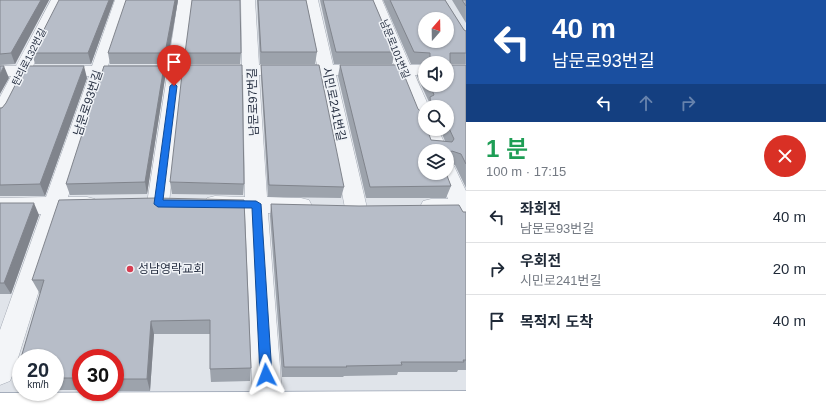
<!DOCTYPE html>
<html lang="ko">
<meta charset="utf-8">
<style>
:root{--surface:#fff;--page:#f6f6f7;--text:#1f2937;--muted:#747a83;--line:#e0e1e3}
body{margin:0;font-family:Arial,"Noto Sans KR",sans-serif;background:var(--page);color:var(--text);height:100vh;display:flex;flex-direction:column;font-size:15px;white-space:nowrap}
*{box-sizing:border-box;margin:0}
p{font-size:13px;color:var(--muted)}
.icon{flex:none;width:22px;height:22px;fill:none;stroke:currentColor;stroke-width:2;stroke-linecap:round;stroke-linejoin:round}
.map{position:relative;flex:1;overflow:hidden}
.panel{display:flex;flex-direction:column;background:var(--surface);width:360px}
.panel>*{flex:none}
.banner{background:#1a4fa0;color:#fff;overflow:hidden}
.needle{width:26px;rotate:20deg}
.buttons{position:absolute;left:418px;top:12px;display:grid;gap:8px}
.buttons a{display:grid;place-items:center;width:36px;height:36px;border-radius:50%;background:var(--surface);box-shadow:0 1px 3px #0004;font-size:20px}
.speed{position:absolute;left:12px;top:349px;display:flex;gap:8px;font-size:20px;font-weight:700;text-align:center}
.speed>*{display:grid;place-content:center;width:52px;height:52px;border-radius:50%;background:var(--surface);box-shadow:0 1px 3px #0004;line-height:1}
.speed small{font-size:10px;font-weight:400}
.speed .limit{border:6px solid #d22;background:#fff;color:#111}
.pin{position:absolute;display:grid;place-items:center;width:34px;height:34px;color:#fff;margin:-41px -17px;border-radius:50% 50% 50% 0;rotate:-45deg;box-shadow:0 0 4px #0007}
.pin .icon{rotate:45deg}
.me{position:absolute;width:44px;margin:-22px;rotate:357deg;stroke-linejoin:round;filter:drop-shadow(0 0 3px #0008)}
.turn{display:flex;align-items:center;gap:14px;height:84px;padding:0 20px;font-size:18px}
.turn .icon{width:52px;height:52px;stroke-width:2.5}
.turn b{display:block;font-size:28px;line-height:34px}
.lanes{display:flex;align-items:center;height:38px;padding:0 20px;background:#0003;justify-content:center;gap:20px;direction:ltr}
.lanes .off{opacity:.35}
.round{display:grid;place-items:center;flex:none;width:42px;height:42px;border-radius:21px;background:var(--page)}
.headline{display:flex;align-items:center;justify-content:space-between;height:68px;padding:0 20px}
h1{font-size:24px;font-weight:600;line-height:30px;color:#1e9e55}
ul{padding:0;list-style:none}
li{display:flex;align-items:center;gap:12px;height:52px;padding:0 20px;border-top:1px solid var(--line)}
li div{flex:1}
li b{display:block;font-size:15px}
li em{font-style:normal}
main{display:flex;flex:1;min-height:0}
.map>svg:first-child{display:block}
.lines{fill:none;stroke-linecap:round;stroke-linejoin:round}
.minor-casing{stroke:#a5abb5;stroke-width:1}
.major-casing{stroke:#9fa8b7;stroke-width:1}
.minor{fill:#f3f5f8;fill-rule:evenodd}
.major{fill:#fff;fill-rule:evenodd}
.wall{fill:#9da3ac}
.shaded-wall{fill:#80848c}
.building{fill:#b7bdc8;stroke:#80848c;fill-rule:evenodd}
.route{fill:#1a73e8;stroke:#114b97}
.poi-dot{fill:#d73d51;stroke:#f0f3f7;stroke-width:1.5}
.labels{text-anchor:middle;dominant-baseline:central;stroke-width:3;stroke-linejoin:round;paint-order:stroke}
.far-street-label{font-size:10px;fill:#283143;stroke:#f0f3f7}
.street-label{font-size:12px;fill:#283143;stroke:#f0f3f7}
.poi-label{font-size:12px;fill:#283143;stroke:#f0f3f7;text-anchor:start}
</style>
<main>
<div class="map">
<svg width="466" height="413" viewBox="0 0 466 413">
<rect width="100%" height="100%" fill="#e0e4ea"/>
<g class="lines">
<defs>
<path id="minor" d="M51,0H65L33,66H92L115,0H129L108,66H168L178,0H192L184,66H242L241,0H255L259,65H317L304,0H318L333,65H394L368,0H382L410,65H425V75H415L429,107H425V129H438L448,151L447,152L428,151L420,129L422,125L418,124L416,120L398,75H336L367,208L364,214L356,216L348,214L345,208L319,75H259L267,197L301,198L309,200L312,206L309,212L301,214L268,213L283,406L280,413H256L253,406L245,213L215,212L207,210L204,204L207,198L215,196L245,197L243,75H183L169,203L166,209L158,211L150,209L147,203L167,76H105L68,197H87L95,199L98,205L95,211L87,213H63L14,371L10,381L0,385V330L41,214H0V198L46,197L89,76H28L9,114L6,118L0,120V97L11,76H0V66H16Z
M447,164L454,166L466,191V224L458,222L454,215H431L423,213L420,207L423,201L431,199H448L438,173H447Z"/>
<path id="major" d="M466,391V413H0V393Z"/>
</defs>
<use href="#minor" class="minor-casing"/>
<use href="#major" class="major-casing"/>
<use href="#minor" class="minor"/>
<use href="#major" class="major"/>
</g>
<path class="wall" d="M0,0H49L15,64L0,65Z
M114,0L91,64H35L32,53Z
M178,0L167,64H110L108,53Z
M257,0H306L317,52L315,64H260Z
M320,0H373L395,52L392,64H334Z
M383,0H445L464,30L466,31V64H450V65H466V188L455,165L449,163L447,168V151H425L451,186L446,198H366L338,76L340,65L418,109L431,140L445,141L440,129H447V107H427L429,102L417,76L421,65H425V85H447V63H425V64H411Z
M452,0H466V23Z
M185,53H241L240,64H186Z
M261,65L344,187L341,198L268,197L261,76Z
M164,66L165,78L147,194L70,195L66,184Z
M87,78L45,196H0V108Z
M170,182L244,184L243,195L172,194Z
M156,198L251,368L250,381L211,382L210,369V334H154L150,391H115V358H81V390H55V358H21V386L15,378L40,294L32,280Z
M0,203L39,215L11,294H0Z
M271,204L466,212V370H458L457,372H398L397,375L344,376L343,377H282L270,216Z"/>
<path class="shaded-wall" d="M41,0H49L15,64L11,53Z
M109,0H114L91,64L88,53Z
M175,0H178L167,64L165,53Z
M4,66L9,78L0,94V74Z
M84,66L87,78L45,196L40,184Z
M164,66L165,78L147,194L145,182Z
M34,203L39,215L11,294L4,283Z
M151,321L154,334L150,391L147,379Z"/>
<path class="building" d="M0,0H41L11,53L0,54Z
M59,0H109L88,53H32Z
M126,0H175L165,53H108Z
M192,0H240L241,53H185Z
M258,0H306L317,52H261Z
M323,0H373L395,52H336Z
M390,0H445L464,30L466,31V53H450V65H466V164L461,154L452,151L450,152V160H447V151H425V173H446L451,186L370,187L340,65H400L418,109L424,114L423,118L425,124V129H427L431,140L452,142L454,139L447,124V107H431L430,97L434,95L430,85H447V63H430V53L414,52ZM425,19H447V41H425Z
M462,0H466V6Z
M183,65H242L244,184L170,182Z
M261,65H319L344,187L269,185Z
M421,65H425V74Z
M0,66H4L0,74Z
M25,66H84L40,184L0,185V108H2L6,103Z
M104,66H164L145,182L66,184Z
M156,198L244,200L251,368L210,369V320L151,321L147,379H115V358H81V378H55V358H21V378H15L44,280H32L59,200Z
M0,203H34L4,283H0Z
M271,204L359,206L459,205L463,212H466V360H463L464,362H401L402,365L346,366L347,367H284Z"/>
<path class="route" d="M174,83L177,86L163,200L256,201L261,204L272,375L270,379L266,381L262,379L260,375L252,208L158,207L154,204L170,86Z"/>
<circle class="poi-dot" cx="130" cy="269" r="4"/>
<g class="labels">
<g class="far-street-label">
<text transform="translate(395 49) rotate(68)">남문로101번길</text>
<text transform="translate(29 57) rotate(-63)">탄리로132번길</text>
</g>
<g class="street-label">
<text transform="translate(253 102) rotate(-92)">남문로97번길</text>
<text transform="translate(88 103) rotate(-72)">남문로93번길</text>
<text transform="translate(334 104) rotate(78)">시민로241번길</text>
</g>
<g class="poi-label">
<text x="138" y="269">성남영락교회</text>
</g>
</g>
</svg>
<div class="buttons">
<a><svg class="needle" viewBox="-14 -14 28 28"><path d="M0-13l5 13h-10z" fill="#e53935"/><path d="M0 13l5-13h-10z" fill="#747a83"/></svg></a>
<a><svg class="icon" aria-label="sound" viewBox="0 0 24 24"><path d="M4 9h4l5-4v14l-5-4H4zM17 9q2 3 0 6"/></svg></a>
<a><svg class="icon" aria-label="search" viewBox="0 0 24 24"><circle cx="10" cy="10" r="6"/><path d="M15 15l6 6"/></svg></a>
<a><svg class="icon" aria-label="layers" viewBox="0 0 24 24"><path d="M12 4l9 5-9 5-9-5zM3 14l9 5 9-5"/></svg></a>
</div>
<div class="speed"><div>20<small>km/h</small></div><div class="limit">30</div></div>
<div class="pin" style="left:174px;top:86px;background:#d93025"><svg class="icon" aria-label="arrive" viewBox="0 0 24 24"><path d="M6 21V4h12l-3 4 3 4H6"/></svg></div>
<svg class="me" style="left:266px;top:375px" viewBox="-20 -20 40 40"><path d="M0-17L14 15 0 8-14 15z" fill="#1a73e8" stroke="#fff" stroke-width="4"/></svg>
</div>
<section class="panel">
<div class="banner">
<div class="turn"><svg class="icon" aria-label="left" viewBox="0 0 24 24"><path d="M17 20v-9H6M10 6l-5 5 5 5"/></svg><div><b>40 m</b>남문로93번길</div></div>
<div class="lanes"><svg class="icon" aria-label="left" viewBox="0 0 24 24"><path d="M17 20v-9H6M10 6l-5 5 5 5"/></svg><svg class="icon off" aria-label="ahead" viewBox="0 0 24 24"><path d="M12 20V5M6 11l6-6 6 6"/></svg><svg class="icon off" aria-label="right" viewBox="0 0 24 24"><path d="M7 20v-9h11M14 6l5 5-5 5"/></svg></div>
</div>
<div class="headline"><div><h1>1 분</h1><p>100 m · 17:15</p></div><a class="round" style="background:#d93025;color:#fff"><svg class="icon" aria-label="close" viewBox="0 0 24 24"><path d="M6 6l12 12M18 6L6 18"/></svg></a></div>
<ul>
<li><svg class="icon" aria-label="left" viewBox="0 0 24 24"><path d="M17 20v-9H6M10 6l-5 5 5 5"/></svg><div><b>좌회전</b><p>남문로93번길</p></div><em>40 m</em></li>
<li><svg class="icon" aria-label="right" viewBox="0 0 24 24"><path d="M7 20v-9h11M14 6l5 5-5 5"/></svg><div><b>우회전</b><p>시민로241번길</p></div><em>20 m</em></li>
<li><svg class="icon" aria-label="arrive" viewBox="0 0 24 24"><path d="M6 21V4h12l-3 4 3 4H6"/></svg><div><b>목적지 도착</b></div><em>40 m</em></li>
</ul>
</section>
</main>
